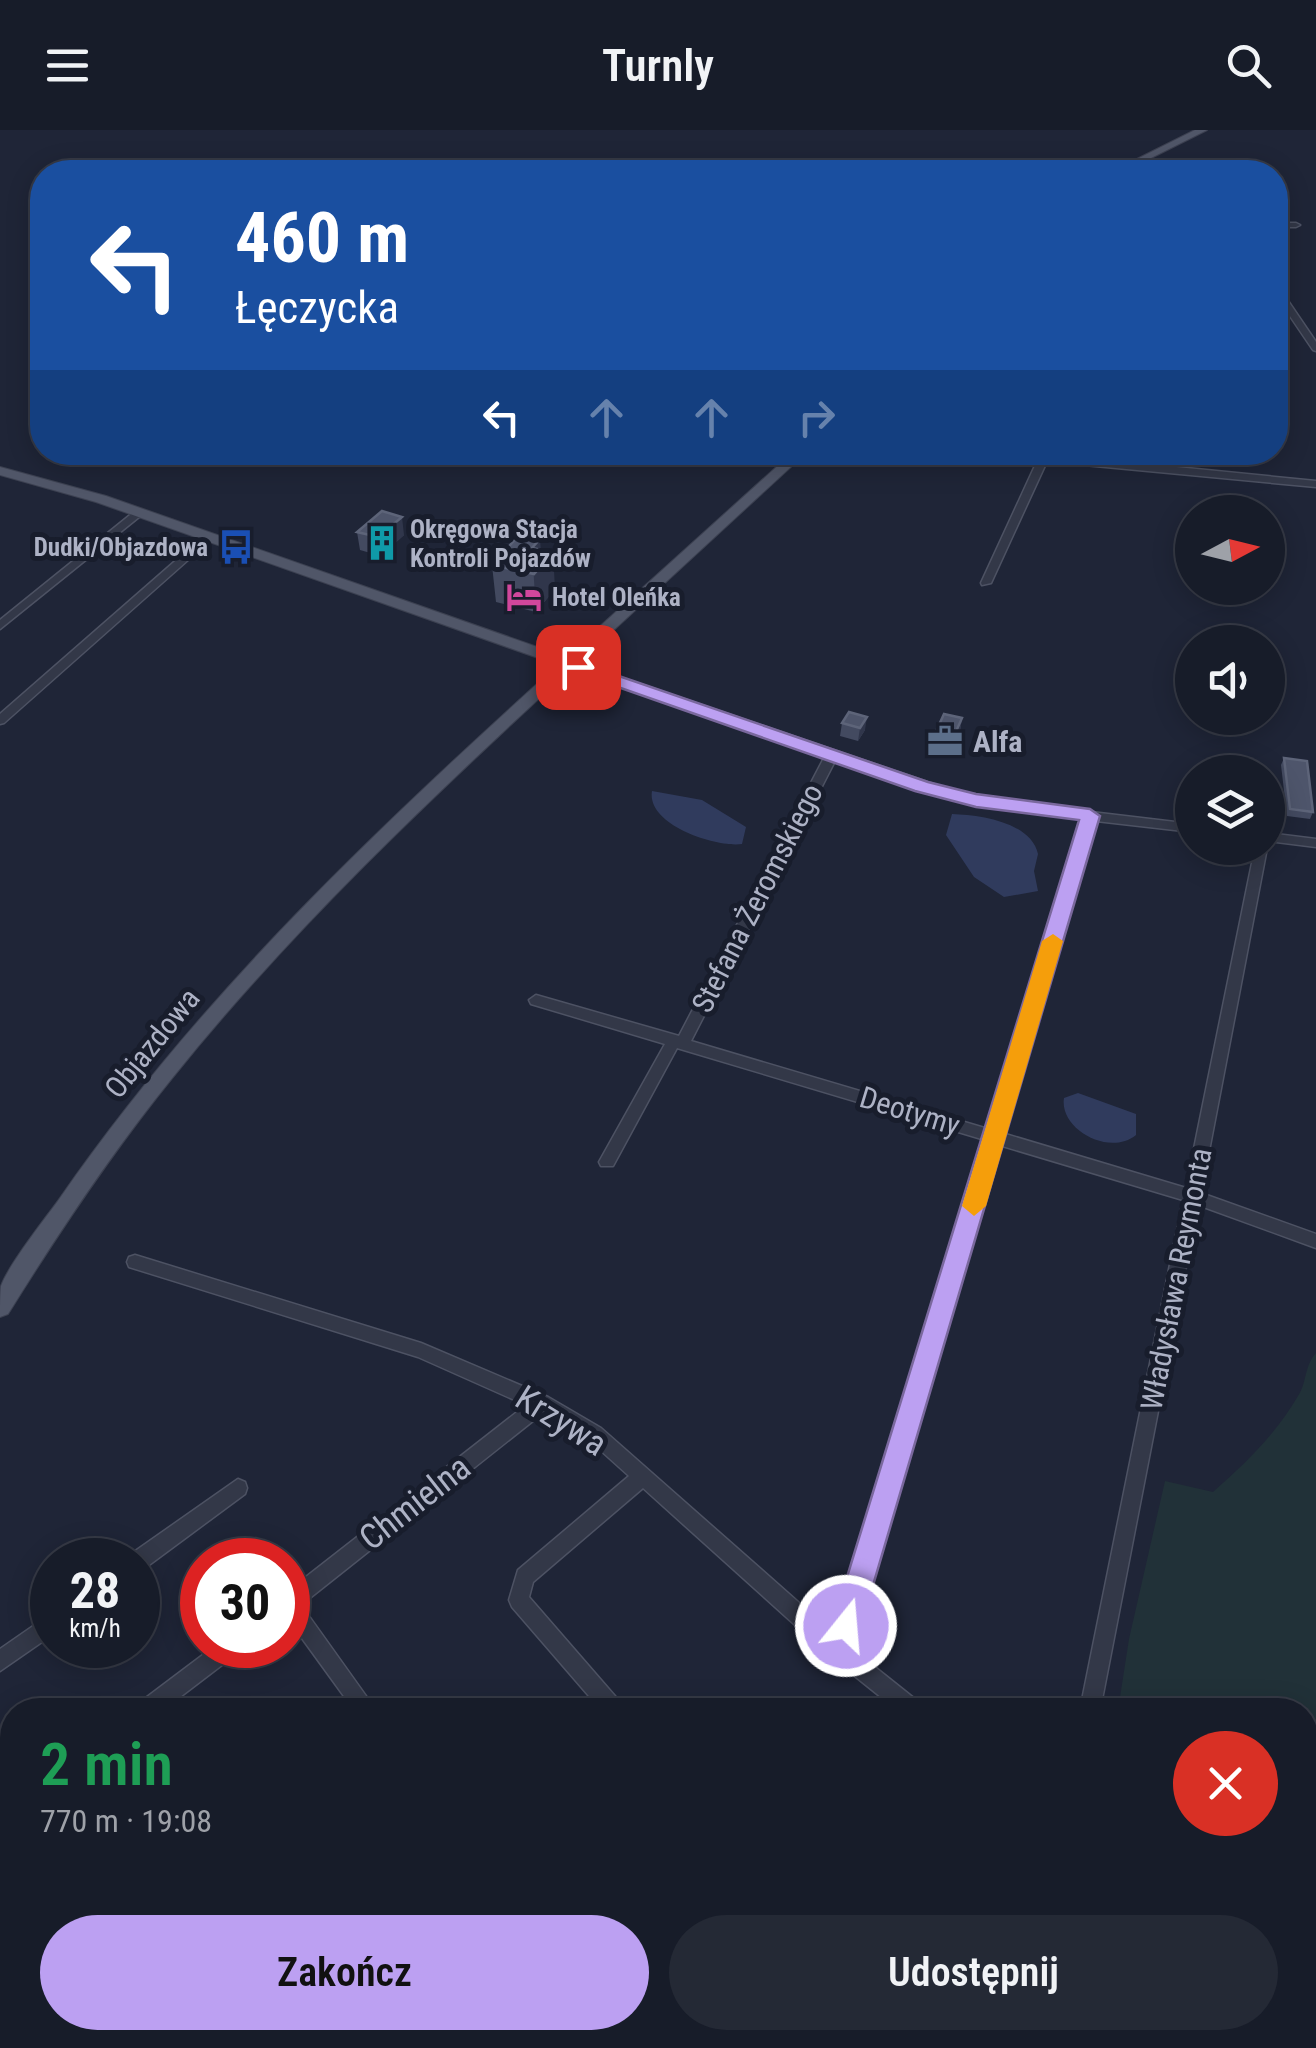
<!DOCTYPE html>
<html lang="pl">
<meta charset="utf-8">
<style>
:root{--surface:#171c29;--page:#242935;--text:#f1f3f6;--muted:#9ea1a8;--line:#363a46;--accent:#bca0f2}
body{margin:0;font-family:"Roboto Condensed",sans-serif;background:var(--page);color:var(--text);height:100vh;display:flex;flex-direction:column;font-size:38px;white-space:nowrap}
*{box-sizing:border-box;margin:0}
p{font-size:32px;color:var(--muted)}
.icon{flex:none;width:55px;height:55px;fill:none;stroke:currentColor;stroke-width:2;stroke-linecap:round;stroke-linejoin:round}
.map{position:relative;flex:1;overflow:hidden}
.details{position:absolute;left:0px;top:1568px;width:1318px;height:352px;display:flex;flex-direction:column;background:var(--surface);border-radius:40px 40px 0 0;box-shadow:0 5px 25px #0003,0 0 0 2px var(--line)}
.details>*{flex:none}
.guide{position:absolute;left:30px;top:30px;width:1258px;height:305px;border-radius:40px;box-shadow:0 5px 25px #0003,0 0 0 2px var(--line);background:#1a4fa0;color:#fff;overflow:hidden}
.needle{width:65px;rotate:83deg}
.fabs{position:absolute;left:1175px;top:365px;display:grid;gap:20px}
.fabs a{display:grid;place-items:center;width:110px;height:110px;border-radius:50%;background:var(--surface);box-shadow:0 5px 25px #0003,0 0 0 2px var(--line);font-size:50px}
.speed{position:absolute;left:30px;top:1408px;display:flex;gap:20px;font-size:50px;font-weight:700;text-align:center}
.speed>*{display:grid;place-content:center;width:130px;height:130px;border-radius:50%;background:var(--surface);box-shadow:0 5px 25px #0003,0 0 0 2px var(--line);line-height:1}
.speed small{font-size:25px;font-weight:400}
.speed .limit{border:15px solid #d22;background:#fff;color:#111}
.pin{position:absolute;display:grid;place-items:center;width:85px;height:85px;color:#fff;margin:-42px;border-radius:20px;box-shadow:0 5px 15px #0006}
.me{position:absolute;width:110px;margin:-55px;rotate:17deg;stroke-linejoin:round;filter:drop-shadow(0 0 8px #0008)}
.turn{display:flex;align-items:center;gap:35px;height:210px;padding:0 40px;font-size:45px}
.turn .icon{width:130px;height:130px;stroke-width:2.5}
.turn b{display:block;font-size:70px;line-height:85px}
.lanes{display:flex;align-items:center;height:95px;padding:0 40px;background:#0003;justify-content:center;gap:50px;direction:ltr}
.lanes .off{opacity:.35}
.round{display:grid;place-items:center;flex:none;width:105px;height:105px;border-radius:52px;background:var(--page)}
.overview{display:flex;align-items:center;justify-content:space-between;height:170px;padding:0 40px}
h1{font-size:60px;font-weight:600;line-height:75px;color:#1e9e55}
.primary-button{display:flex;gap:20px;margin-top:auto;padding:20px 40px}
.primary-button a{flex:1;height:115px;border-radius:60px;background:var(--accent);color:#111;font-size:40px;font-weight:600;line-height:115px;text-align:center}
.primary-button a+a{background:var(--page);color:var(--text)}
header{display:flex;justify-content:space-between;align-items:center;height:130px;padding:0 40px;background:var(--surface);font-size:45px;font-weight:600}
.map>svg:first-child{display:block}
.green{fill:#213138}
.water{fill:#303b5d}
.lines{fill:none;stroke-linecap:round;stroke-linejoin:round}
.minor-casing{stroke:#4d5263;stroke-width:3}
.major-casing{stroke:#3c4151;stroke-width:2}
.minor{fill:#333848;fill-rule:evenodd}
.major{fill:#505668;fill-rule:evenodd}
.wall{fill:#434a60}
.shaded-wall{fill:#30364b}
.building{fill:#4e556b;stroke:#5d6479;stroke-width:2.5}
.route{fill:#bca0f2;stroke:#7a689d;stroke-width:2.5}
.slow{fill:#f59e0b}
.labels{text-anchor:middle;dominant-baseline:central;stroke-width:10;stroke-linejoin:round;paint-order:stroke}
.far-poi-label{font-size:25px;font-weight:bold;fill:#adb2c5;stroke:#181d2c;text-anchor:start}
.poi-label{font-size:30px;font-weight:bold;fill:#adb2c5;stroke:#181d2c;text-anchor:start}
.street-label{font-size:30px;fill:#adb2c5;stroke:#181d2c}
.near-street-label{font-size:35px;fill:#adb2c5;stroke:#181d2c}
</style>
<header><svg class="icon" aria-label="menu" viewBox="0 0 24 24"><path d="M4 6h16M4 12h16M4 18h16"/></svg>Turnly<svg class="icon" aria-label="search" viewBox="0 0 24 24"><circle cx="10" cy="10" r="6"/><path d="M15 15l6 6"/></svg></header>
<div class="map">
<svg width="1316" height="1918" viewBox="0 0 1316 1918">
<rect width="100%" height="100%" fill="#1f2537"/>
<path class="green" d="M1316,1223V1865L1305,1857V1580H1118L1129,1509L1165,1351L1213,1362C1246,1333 1275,1305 1298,1266C1307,1253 1304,1236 1316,1223Z"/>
<path class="water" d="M652,661L702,670L746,697L742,714C717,718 646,695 652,661Z
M952,684C980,685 1031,692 1038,724L1034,741L1038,761L1004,767L974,747L946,705Z
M1078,963L1136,984V1005C1109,1027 1059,999 1064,968Z"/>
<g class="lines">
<defs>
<path id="minor" d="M1275,93H1296L1300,95L1296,97H1275Z
M1275,156H1278L1316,212V221L1313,220L1275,164Z
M1025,322L1316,351V357L1063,333L1048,329L991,453L982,455L981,453L1039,327Z
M135,381L144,383L0,499V490Z
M205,405L214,407L4,593L0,594V584Z
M600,513L606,516V534L616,546L948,659L1024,674L1192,694V702L1096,691L1002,1003L1186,1058L1255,718H1267L1201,1063L1316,1104V1118L1198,1075L1100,1580H1080L1183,1070L999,1015L856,1496L846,1514L920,1573L923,1580H897L826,1523L643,1358L533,1452L529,1467L621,1573L624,1580H601L512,1477L509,1470L518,1440L629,1346L589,1310L543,1283L301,1475L376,1580H354L288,1489V1461L526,1275L418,1227L129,1137L127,1132L129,1127L135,1125L421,1213L548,1267L601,1298L831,1501L838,1491L985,1010L677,918L613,1036H601L599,1032L665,914L531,874L529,870L536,865L679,906L825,626L574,539V535L578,534L599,540L594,534V516ZM836,629L946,667L1024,682L1083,689L988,999L691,911Z
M1268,703L1316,709V717L1268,711Z
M238,1349L245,1352L247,1358L245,1364L145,1438L138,1440V1430H129L131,1424Z
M52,1483V1505L0,1541V1519Z
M216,1515H242L239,1522L163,1580H136L139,1573Z
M12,1684V1708L0,1715V1691Z
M0,1785L8,1788L12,1799V1835L4,1832L0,1822Z
M1305,1868L1316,1873V1896L1305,1891Z
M38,1908H61L66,1918H42Z
M593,1908H619L625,1918H598Z
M667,1908H694L689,1918H661Z"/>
<path id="major" d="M1195,0H1207L1123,42H1111Z
M793,322H807L579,532L584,536L581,539H571C431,668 292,799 173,947C112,1022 59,1102 8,1184L0,1187C0,1178 0,1165 1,1156C9,1134 45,1089 60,1068C199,867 377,698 558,535L96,372L0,345V337L106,366L566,527Z"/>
</defs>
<use href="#minor" class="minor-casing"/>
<use href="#major" class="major-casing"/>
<use href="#minor" class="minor"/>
<use href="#major" class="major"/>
</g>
<path class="wall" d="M357,402L404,405L381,426L360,420Z
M541,419L555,459L536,482L496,472L492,435Z
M962,588L960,601L949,625L931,621L933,608Z
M842,593L865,600L858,611L840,606Z
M1284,628L1313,682L1310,689L1287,686L1281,635Z"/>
<path class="shaded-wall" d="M402,387L404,405L381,426L378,407Z
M540,409L542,435L553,422L555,459L536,482L532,418Z
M867,587L865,600L858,611L860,598Z
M962,588L960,601L949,625L951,613Z"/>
<path class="building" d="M382,381L402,387L378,407L357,402Z
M520,404L540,409L532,418L553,422L534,444L492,435Z
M849,582L867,587L860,598L842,593Z
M944,584L962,588L951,613L933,608Z
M1284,628L1307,631L1313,682L1290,679Z"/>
<path class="route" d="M578,532L928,652L976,664L1090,679L1100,686L861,1496L857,1507L846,1511L836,1507L832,1496L1079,690L976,677L915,661L572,541L570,537Z"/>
<path class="slow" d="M1053,804L1063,811L986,1076L974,1086L962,1076L1042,811Z"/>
<defs>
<symbol id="building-bare" viewBox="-9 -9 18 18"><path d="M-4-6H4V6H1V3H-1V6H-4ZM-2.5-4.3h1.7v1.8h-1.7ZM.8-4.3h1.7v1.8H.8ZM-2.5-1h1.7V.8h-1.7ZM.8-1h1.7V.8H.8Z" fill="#0f9aa8" stroke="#181d2c" stroke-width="2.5" paint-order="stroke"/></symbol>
<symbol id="bus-bare" viewBox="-9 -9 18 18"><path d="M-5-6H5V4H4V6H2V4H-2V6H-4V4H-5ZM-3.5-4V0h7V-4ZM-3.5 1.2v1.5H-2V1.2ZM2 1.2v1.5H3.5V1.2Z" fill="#1a4fb4" stroke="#181d2c" stroke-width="2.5" paint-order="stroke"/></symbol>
<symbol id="hotel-bare" viewBox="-9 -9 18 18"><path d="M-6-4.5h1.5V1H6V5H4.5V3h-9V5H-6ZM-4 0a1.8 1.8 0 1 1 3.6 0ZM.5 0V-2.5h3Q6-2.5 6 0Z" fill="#d1479c" stroke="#181d2c" stroke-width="2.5" paint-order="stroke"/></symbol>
<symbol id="office-bare" viewBox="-9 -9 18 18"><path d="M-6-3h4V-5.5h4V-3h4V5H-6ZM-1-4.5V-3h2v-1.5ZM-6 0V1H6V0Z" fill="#5c6f8a" stroke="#181d2c" stroke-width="2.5" paint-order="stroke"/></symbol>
</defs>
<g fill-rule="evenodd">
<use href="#building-bare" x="357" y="388" width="50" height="50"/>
<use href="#bus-bare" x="211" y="392" width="50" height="50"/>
<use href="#hotel-bare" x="499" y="442" width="50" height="50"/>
<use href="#office-bare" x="920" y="586" width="50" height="50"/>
</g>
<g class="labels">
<g class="far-poi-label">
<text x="410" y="399">Okręgowa Stacja<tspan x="410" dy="29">Kontroli Pojazdów</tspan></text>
<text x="208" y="417" text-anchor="end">Dudki/Objazdowa</text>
<text x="552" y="467">Hotel Oleńka</text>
</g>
<g class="poi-label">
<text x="973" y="611">Alfa</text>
</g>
<g class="street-label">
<text transform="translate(757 768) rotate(-63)">Stefana Żeromskiego</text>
<text transform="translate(152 913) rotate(-51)">Objazdowa</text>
<text transform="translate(910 981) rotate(17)">Deotymy</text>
<text transform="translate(1176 1149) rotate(-79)">Władysława Reymonta</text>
</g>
<g class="near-street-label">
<text transform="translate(561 1291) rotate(32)">Krzywa</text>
<text transform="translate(415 1373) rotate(-38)">Chmielna</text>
</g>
</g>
</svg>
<div class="fabs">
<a><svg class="needle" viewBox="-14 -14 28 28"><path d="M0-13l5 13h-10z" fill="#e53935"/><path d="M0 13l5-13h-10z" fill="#9ea1a8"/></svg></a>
<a><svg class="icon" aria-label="sound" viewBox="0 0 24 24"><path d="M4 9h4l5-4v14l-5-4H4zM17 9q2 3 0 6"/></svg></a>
<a><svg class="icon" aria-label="layers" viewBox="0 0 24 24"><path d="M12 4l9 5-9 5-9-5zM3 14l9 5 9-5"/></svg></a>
</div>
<div class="speed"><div>28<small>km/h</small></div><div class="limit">30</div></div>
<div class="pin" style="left:578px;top:537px;background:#d93025"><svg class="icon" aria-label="arrive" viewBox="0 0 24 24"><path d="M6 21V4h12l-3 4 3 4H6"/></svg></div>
<svg class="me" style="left:846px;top:1496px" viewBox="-20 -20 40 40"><circle r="17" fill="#bca0f2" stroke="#fff" stroke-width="3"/><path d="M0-11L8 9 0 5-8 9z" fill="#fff"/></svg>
<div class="guide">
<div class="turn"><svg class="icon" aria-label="left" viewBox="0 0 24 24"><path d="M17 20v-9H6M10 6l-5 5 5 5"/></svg><div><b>460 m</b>Łęczycka</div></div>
<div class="lanes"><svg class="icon" aria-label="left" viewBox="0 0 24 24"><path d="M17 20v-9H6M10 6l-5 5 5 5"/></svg><svg class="icon off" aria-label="ahead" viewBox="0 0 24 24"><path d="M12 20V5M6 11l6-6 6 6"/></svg><svg class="icon off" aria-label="ahead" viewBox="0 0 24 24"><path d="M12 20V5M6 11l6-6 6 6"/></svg><svg class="icon off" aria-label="right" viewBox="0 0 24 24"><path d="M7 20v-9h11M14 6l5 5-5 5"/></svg></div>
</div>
<section class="details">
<div class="overview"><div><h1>2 min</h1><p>770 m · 19:08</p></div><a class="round" style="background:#d93025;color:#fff"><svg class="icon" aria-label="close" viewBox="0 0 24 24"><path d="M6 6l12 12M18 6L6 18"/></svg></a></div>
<div class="primary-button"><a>Zakończ</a><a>Udostępnij</a></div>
</section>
</div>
